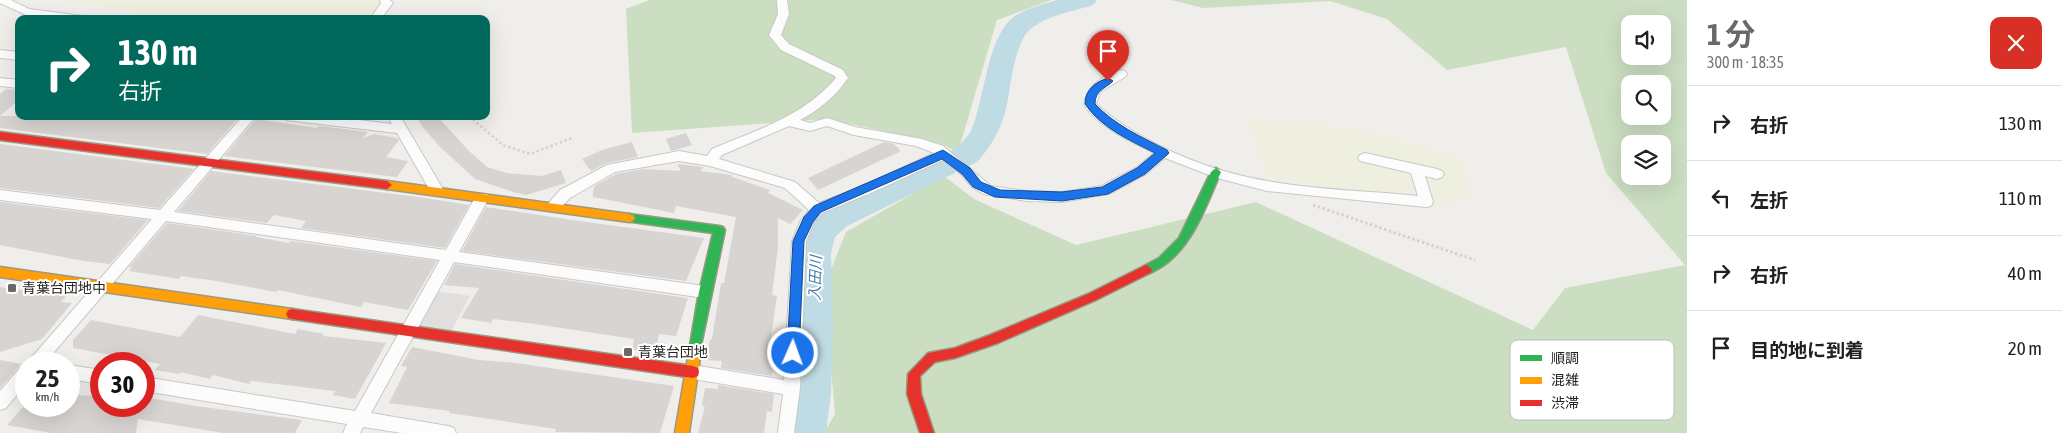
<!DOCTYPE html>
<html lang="ja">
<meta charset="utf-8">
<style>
:root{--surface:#fff;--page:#f2f2f2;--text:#202124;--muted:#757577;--line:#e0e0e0;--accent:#6a6968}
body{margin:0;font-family:"Asap Condensed","Noto Sans JP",sans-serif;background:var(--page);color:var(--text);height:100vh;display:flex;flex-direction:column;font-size:19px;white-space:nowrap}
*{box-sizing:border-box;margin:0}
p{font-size:16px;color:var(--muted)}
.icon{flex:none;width:28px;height:28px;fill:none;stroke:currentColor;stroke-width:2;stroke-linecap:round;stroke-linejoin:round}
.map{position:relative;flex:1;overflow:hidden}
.panel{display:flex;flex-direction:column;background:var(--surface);width:375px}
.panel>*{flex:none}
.banner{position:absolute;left:15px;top:15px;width:475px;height:105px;border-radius:10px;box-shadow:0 5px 20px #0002;background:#00695c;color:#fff;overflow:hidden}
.buttons{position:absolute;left:1621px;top:15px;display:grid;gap:10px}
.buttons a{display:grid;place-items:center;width:50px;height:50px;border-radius:10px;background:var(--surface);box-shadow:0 5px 20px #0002;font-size:25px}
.speed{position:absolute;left:15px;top:352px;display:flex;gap:10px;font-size:25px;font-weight:700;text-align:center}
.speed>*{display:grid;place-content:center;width:65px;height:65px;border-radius:50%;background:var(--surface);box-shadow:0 5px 20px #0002;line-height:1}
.speed small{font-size:12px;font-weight:400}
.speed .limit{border:8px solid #d22;background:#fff;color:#111}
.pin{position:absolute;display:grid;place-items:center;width:42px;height:42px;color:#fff;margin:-51px -21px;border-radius:50% 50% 50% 0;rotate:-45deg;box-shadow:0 0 5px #0007}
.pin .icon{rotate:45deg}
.me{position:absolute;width:55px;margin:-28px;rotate:2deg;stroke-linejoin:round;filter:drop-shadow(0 0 4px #0008)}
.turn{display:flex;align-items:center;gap:18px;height:105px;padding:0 20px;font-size:22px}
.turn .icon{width:65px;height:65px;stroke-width:2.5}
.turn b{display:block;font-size:35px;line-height:42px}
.round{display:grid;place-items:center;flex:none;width:52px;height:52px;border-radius:10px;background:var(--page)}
.overview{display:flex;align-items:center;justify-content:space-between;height:85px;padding:0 20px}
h1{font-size:30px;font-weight:700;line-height:38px;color:var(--accent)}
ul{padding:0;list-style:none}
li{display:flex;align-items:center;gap:15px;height:75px;padding:0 20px;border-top:1px solid var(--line)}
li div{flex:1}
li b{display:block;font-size:19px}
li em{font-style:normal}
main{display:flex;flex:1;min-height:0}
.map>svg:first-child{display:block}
.farmland{fill:#efefdf}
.forest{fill:#cbdec1;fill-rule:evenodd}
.parking{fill:#e0dfde}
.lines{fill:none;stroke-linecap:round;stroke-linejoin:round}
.river{fill:#bfdbe3;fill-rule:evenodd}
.building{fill:#d7d4d2}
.street-casing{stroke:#c9c8c7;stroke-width:2}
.fast-casing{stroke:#999a82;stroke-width:3}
.slow-casing{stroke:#999a82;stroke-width:3}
.jam-casing{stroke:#999a82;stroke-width:3}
.path-far1{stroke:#dccecd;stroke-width:2.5;stroke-dasharray:2.5 2.5;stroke-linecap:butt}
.path{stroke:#dccecd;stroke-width:3;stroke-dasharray:2.5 2.5;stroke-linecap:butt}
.street{fill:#fdfcfc;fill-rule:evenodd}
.fast{fill:#30b455;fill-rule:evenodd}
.slow{fill:#ff9f0a;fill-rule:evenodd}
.jam{fill:#e5322d;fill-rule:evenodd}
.route{fill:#1a73e8;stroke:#114b97}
.poi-dot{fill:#6a6968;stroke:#fff;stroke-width:2}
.labels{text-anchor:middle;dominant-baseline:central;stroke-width:4;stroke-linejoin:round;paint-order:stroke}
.poi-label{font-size:14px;fill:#222;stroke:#fff;text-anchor:start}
.water-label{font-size:15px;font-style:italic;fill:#4a7aab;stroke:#fff}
.key{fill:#fff;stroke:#bdbdbd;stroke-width:1}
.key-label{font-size:14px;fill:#222}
</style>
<main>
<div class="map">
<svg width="1687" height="433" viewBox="0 0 1687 433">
<rect width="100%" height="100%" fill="#f0eeeb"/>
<path class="farmland" d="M59,0H385L376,19H180Z
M1244,118L1357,128L1462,159L1470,196L1442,207L1270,177Z"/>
<path class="forest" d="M650,0H1051L997,20L958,152L939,143L827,119L632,133L626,9Z
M1171,0H1687V433H824L835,414L824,287L846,232L944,176L974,199L1076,245L1256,202L1533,330L1565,288L1685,265L1606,173L1566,47L1447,70L1387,19L1330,1L1203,8ZM1630,24H1662V56H1630ZM1630,84H1662V116H1630ZM1630,144H1662V176H1630Z"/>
<path class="parking" d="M436,291L470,296L451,331L416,326Z"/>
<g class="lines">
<path class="river" d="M1058,0H1097L1093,5C1074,11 1050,15 1033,27C1013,40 1011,91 1005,113C1000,131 990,148 977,162L847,226L835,237L831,253L833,327L831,393L826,433H790L797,393L799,327V253L810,224L825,210L957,148L970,133L974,123C985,93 988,35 1015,16C1027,8 1044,4 1058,0Z"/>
</g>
<path class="building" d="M6,89L19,90V100L0,116V94Z
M0,116H54L79,119V116L239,117L207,154L0,128Z
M416,116H437L468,150L487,167L506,173L542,176L561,170L566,183L526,195L516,193L475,179L440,147L422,126Z
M256,119L317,128L319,126L368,132L363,138L374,134L397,138L399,140L386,157L408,161L397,177L224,156Z
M686,133L692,145L671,151L666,139Z
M632,142L638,157L607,163L591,171L582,159L602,150Z
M884,142L894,144L901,151L818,190L808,178Z
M0,144L194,169L159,208L0,188Z
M677,164L703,167L701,171L732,175V177L770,190L768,193L803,210L790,224L778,218V247L772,295L777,296L769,350L782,351L780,366L773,365L772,376L721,368L722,361L706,360L710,339H712L721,283H724L736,217L676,206L674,213L593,197V190L596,185L616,174L643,169L681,171Z
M211,171L418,197L469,205L445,248L301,228L306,221L274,215L267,223L178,211Z
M0,202L148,220L110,264L84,261L0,245Z
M486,207L565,219L704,238L686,281L462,251Z
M167,223L257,236L256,237L289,243L291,241L437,261L408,310L364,302L361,307L278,290L276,292L216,281L181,276L179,279L129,271L132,267H129Z
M455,264L680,297L688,298L676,336L659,334L655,352L632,350L634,339L528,323L493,319L491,323L461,318L479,288L444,285Z
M0,287L46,294L67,295L61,302L72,303L42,339L0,352Z
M198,315L295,334L298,329L324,334L323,336L386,343L355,399L333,395L335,391L251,381L249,384L213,375L210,379L181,372L180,374L155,370L160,364L73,348V340L91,320L180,337Z
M412,347L479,360L516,363L674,386L660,433L555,432L556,429L449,413L450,411L389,403L407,367L401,366Z
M0,360L21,364L0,388Z
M718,385L774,394L772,412L767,411L764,433H698L705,407L702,406L705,388L718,389Z
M71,395L101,396V406H144V397L196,406L302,420L295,433H223L138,419L136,433H51L7,425L23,407L59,413L63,406H69V398Z"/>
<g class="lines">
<defs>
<path id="street" d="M0,0H11L29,9L83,16L88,19H53L26,15L0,3Z
M380,0H390L393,3L381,19H370L381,3Z
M777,0H787L789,14L781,35L789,44L843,70L848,78C836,96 819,110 800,120L810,123L827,118L855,127L922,139L943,146L991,186L1027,191L1062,192L1101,186L1136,168L1154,153C1131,142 1099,127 1084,105C1086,86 1104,75 1121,70L1125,71L1127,74L1125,77L1100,92L1096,104C1145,146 1210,172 1273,182C1320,190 1370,191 1418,196L1411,173L1360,161L1358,158L1360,155L1365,153L1437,169L1442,171L1444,174L1442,177L1437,179L1425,176L1433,202L1431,206L1426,207L1267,191L1217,178L1165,158L1146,174L1109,194L1062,202L1027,201L983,194L972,187L961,174L943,160L873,192L822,213L814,222L806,241L800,388L794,433H778L783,394L693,379L687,377L685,372L687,367L693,365L784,380L792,241L801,220L809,210L785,188L710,166L679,161L615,172L570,198L558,210H548L546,206L560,190L607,165L679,151L707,156L712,149C757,130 804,116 836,78L835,76L781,50L769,35L778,14ZM789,126L810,131L827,126L854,135L916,146L934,153L863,186L819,203L795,182L719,159L722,155Z
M0,50L19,52V60L0,58Z
M0,78L19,80V88L0,86Z
M243,116H256L174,212L446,250L477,194H487L489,198L459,252L705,286L710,288L712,292L710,296L705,298L454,262L371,413L448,426L454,428L456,433H402L363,427L360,433H343L347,424L144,391V377L355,411L440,260L166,221L44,364H26L152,219L0,200V190L160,210Z
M280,116H326L392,124L388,116H400L444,191L442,194H432L397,133L286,120Z
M69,365L101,370V384L69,379Z
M26,366V384L6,408L0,410V391L20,368Z"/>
<path id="fast" d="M1216,168L1221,172C1205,207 1192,251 1156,270C1151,273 1148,275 1142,273L1140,270L1142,267L1159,258L1179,238L1211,172Z
M629,214L719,226L723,227L725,230L699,355L695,356L691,355L689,351L699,292L713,233L625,221L623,218L625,215Z"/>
<path id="slow" d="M387,181L629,214L633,215L635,218L633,221L629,222L387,189L382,185Z
M0,267L292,309L296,310L298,314L296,318L292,319L0,277Z
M695,346L699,347L701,351L689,433H675L689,351L691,347Z"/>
<path id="jam" d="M0,132L387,181L392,185L387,189L0,140Z
M1146,265L1150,267L1152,270L1150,273L1096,300L998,343L955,358L935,362L920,376L921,394L934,433H920L907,394L908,374L928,353L955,348L990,335L1088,294Z
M292,309L693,366L698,368L699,372L698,376L693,378L292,319L288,318L286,314L288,310Z"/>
</defs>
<use href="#street" class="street-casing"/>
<use href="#fast" class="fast-casing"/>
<use href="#slow" class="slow-casing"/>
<use href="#jam" class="jam-casing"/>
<path class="path-far1" d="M469,116L503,145L530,154L572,138"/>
<path class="path" d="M1313,205L1475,260"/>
<use href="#street" class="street"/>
<use href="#fast" class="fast"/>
<use href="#slow" class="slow"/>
<use href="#jam" class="jam"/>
</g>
<path class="route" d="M1108,78L1113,81C1105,89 1095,90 1095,104C1115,125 1141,137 1167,150L1169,153L1167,155L1145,174L1108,194L1062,201L995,197L973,187L962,174L942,159L821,212L813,222L804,241L799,353L798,357L793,359L788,357L787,353L793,241L804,217L814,206L943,150L970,168L981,182L1000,190L1062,192L1102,187L1137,168L1155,153C1131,141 1101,128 1085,104C1085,90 1095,82 1108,78Z"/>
<g class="poi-dot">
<rect x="7" y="283" width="10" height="10" rx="2.5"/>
<rect x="623" y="347" width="10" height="10" rx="2.5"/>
</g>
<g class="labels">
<g class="poi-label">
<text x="22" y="288">青葉台団地中</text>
<text x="638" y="352">青葉台団地</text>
</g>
<g class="water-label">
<text transform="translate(815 278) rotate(-88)">入田川</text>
</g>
</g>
<rect x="1510" y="340" width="164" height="80" rx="8" class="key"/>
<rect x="1520" y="355" width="22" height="6" fill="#30b455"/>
<rect x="1520" y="377" width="22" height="7" fill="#ff9f0a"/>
<rect x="1520" y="400" width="22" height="6" fill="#e5322d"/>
<g class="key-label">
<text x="1551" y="363">順調</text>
<text x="1551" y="385">混雑</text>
<text x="1551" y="408">渋滞</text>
</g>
</svg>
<div class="buttons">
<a><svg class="icon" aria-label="sound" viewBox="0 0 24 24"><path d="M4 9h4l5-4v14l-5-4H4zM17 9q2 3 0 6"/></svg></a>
<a><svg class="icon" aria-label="search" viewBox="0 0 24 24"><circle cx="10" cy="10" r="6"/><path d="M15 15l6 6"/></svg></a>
<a><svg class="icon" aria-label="layers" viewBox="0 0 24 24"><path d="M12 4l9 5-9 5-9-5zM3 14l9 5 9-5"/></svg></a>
</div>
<div class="speed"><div>25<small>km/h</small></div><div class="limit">30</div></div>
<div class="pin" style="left:1108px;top:81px;background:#d93025"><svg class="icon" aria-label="arrive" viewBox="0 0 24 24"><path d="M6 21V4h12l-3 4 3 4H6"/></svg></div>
<svg class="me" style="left:793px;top:353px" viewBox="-20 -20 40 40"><circle r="17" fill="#1a73e8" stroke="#fff" stroke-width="3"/><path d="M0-11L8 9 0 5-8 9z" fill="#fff"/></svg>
<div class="banner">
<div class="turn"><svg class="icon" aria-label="right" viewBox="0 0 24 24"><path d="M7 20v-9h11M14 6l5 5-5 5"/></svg><div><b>130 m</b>右折</div></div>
</div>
</div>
<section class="panel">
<div class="overview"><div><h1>1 分</h1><p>300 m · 18:35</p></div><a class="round" style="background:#d93025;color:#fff"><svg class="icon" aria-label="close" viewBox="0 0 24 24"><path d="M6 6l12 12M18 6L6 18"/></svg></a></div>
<ul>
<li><svg class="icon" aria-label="right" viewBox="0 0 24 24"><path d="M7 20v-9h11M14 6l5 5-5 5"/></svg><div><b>右折</b></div><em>130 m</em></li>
<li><svg class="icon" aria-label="left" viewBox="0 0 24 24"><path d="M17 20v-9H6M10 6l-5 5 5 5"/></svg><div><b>左折</b></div><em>110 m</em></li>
<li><svg class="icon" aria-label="right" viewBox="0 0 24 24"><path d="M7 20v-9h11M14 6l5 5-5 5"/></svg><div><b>右折</b></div><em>40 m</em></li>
<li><svg class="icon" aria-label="arrive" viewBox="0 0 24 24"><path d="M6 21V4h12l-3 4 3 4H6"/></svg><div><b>目的地に到着</b></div><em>20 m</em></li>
</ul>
</section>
</main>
